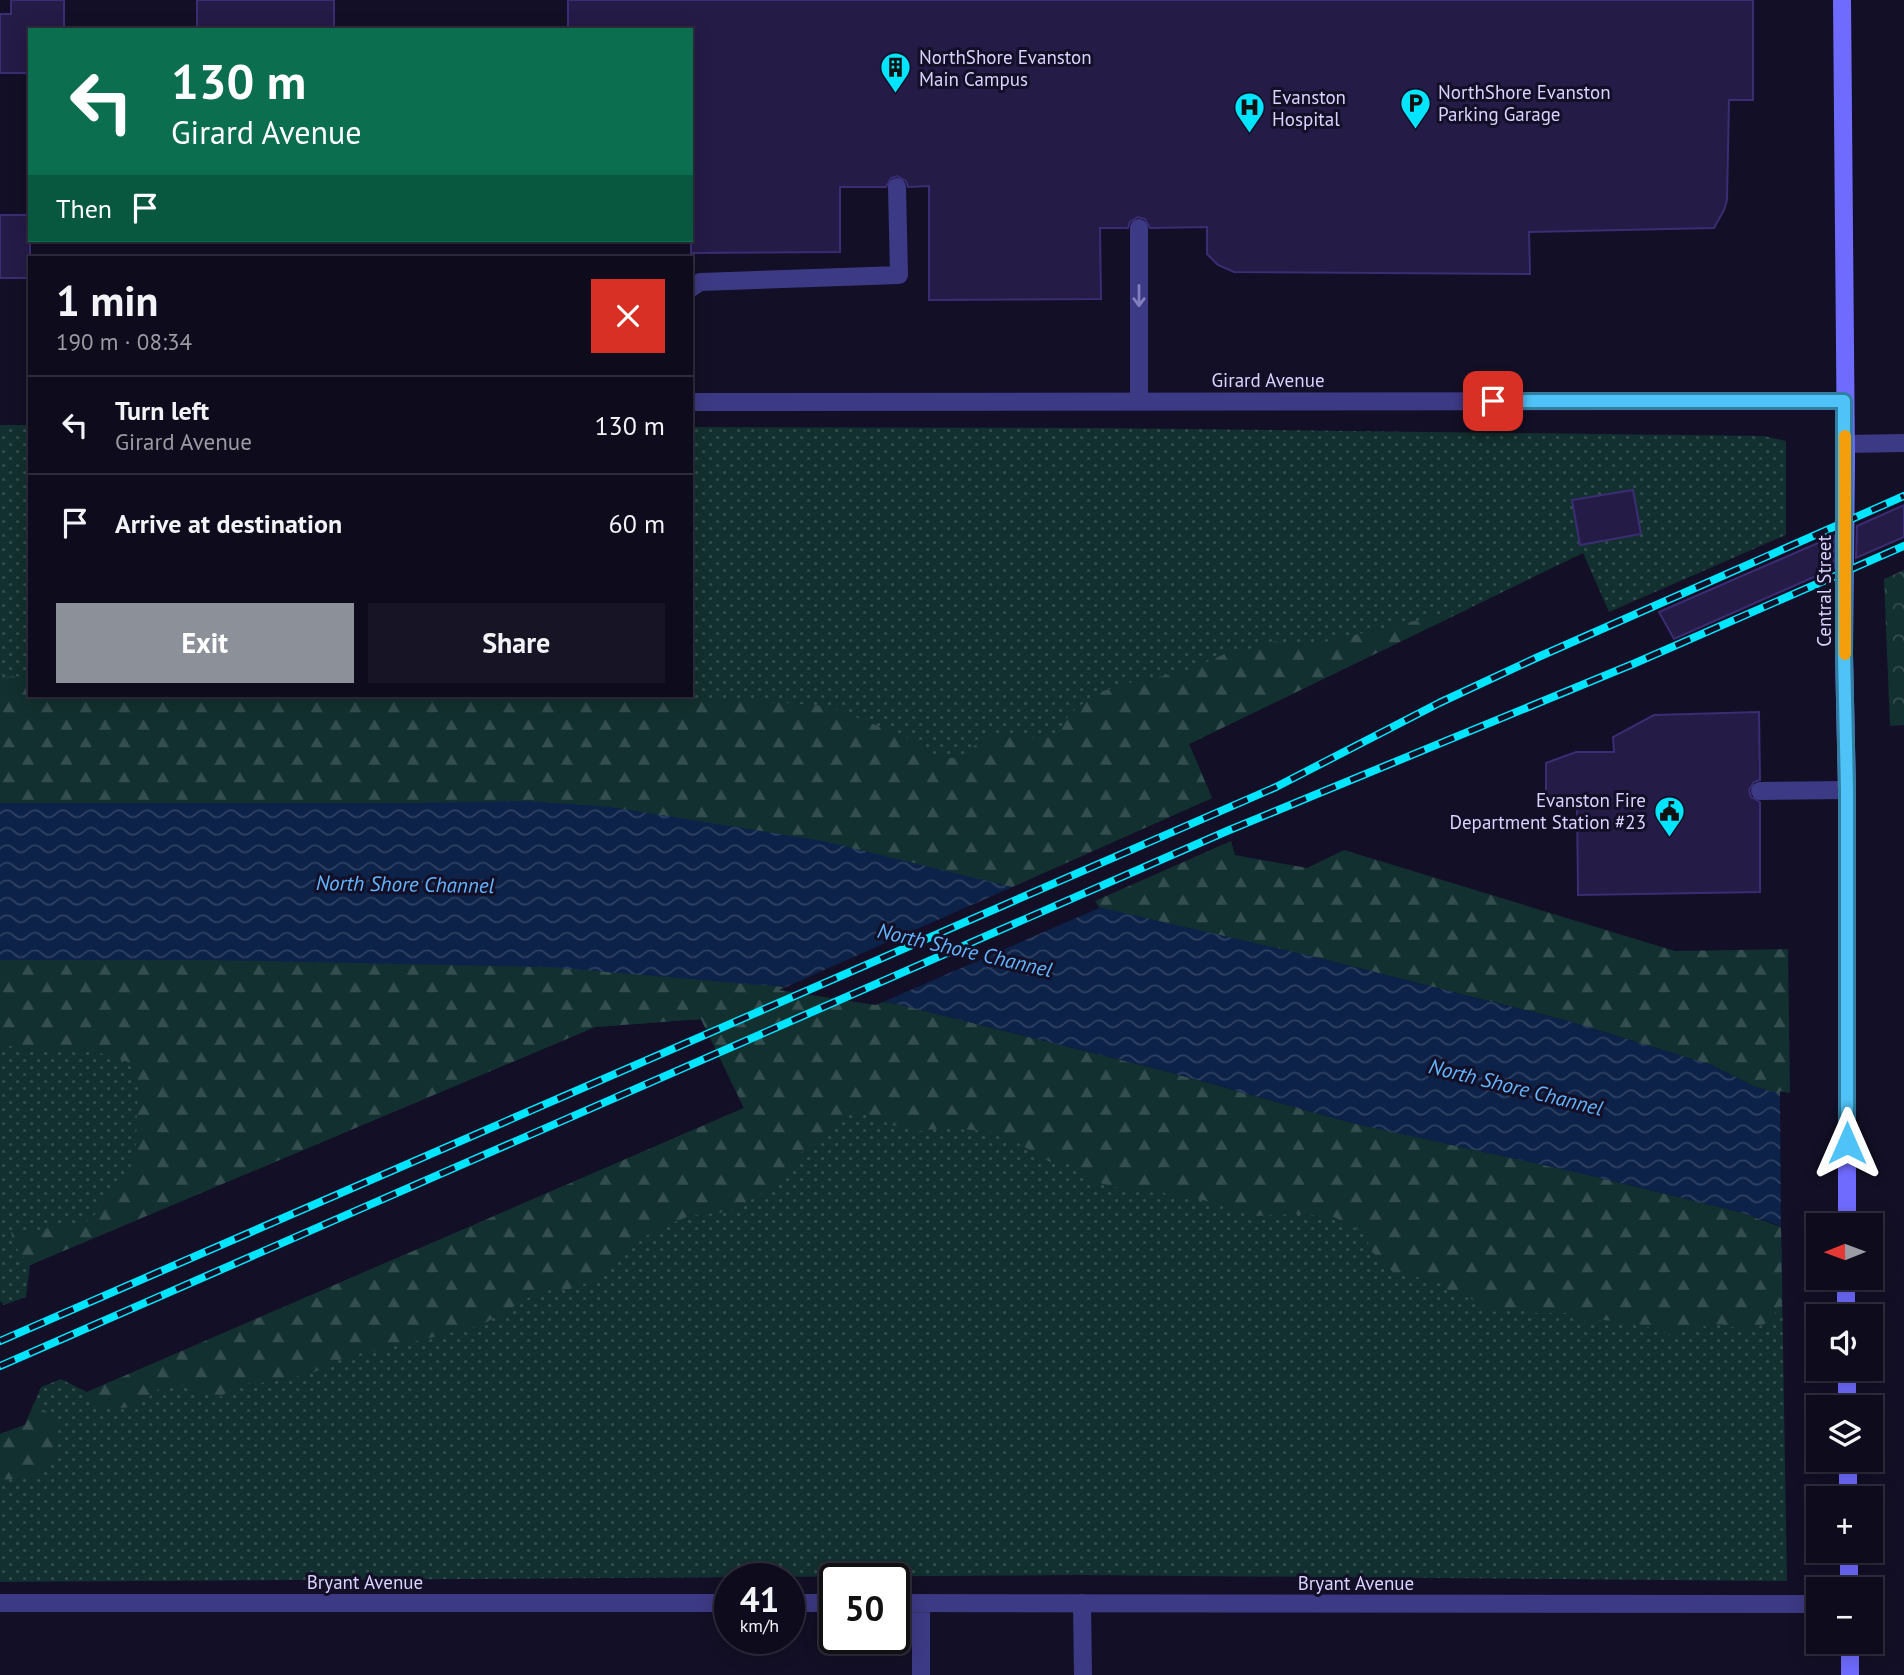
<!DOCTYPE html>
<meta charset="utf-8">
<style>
:root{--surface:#0e0b1c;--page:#171425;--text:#f1f3f6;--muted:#9b9ba3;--line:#2e2b3b;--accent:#8c9099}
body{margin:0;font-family:"PT Sans",sans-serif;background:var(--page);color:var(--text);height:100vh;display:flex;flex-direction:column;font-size:26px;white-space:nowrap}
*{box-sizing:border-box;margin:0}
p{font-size:23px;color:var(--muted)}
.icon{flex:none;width:38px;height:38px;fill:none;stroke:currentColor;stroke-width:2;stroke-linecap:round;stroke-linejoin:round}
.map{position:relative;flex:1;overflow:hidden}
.sheet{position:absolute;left:28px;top:256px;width:665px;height:441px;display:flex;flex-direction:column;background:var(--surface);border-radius:0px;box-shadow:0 4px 18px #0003,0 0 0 2px var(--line)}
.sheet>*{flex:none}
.banner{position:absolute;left:28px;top:28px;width:665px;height:214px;border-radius:0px;box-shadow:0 4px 18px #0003,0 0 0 2px var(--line);background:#0b6e4f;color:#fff;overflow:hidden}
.needle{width:46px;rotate:269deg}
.buttons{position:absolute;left:1806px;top:1213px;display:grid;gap:14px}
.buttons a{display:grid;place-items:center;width:77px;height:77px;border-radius:0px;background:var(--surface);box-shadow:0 4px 18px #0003,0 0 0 2px var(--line);font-size:35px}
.speed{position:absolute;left:714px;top:1563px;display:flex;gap:14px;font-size:35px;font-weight:700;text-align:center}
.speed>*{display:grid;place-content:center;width:91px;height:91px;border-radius:50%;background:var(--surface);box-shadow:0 4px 18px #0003,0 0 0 2px var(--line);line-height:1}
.speed small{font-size:18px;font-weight:400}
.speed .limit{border:4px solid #111;border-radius:10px;background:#fff;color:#111}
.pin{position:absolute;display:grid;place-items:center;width:60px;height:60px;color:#fff;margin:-30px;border-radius:14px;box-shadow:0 4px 10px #0006}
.me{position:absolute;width:77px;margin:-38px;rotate:0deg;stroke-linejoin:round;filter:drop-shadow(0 0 5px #0008)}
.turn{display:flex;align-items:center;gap:24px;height:147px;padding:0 28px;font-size:32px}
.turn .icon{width:91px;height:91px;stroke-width:2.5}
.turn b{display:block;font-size:49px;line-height:60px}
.then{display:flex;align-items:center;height:66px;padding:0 28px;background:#0003;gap:14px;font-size:26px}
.round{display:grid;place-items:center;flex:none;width:74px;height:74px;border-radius:0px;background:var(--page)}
.headline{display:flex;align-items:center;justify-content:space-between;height:119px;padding:0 28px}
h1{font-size:42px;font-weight:700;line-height:52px}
.cta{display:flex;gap:14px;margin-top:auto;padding:14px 28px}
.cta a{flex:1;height:80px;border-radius:0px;background:var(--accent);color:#fff;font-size:28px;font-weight:700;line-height:80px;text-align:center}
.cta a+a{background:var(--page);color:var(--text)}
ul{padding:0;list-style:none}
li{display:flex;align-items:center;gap:21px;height:98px;padding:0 28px;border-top:2px solid var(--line)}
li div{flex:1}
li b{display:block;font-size:26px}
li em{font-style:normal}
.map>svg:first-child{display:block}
.grass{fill:url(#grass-dots)}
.forest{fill:url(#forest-firs)}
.park{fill:url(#park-crowns)}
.water{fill:url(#water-waves)}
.pier{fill:#130f26}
.building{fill:#241b47;stroke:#3b2d73;stroke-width:2}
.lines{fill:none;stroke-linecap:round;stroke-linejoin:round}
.lane{stroke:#3d3a85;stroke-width:18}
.street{stroke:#3d3a85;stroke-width:18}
.secondary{stroke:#6f6bff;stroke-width:18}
.rail-casing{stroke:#00e5ff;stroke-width:8}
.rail{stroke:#130f26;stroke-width:5;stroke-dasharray:16;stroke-linecap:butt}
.oneway{stroke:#837fbc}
.route-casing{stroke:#337fa1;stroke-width:18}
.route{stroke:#4fc3f7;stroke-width:12}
.slow{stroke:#f59e0b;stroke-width:12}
.labels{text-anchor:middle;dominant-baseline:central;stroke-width:6;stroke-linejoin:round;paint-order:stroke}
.poi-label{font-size:19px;fill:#d9d4ff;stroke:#130f26;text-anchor:start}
.street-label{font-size:19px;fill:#d9d4ff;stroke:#130f26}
.water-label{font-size:21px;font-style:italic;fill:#62b6ff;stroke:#130f26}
</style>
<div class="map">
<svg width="1904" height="1675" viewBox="0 0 1904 1675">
<defs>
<pattern id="grass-dots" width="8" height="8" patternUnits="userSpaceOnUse" patternTransform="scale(1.75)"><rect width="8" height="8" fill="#12302f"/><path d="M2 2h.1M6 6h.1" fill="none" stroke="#344d4e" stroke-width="1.8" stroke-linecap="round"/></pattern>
<pattern id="forest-firs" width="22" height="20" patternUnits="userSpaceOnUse" patternTransform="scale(1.75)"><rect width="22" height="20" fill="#12302f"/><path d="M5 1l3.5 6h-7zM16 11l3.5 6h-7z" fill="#344d4e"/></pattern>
<pattern id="park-crowns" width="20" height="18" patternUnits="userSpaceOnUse" patternTransform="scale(1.75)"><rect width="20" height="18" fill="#12302f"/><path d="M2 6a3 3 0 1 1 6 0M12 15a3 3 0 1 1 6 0" fill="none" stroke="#344d4e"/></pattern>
<pattern id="water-waves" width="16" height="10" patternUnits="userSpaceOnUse" patternTransform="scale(1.75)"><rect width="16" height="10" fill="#0c2248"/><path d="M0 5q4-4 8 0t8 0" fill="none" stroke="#2f4163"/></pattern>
</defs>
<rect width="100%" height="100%" fill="#130f26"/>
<path class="grass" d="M0,425H30V695H691V427L1101,428L1764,436L1786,441V535L1609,612L1583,553L1189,744L1212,798L787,987L1352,1123L1584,1174L1781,1227L1787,1581L1078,1575L0,1582V1434L25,1425L41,1387L61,1379L87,1392L744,1108L701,1019L595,1027L30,1265L26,1297L4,1305L0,1301Z"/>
<path class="forest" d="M1470,608L1189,744L1212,798L1012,887L823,841L611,807L527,801L418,803H0V677L30,676V695H597L785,703L828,706L918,742L939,758H959L987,736L1044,738L1060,732L1069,714L1097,693L1128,683L1185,672L1229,652L1254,648L1272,641L1300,646L1320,643Z
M1231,841L1235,855L1307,868L1344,850L1675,951L1788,949L1790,1097L1753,1086L1712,1065L1568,1021L1315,957L1099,908L1095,901Z
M0,960H200L549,967L786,987L897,1004L1165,1071L1352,1123L1584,1174L1740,1212L1781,1227L1782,1303L1770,1321L1750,1331L1719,1324L1693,1328L1671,1335L1639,1324L1604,1320L1588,1322L1567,1313H1536L1514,1309L1497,1313L1470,1298L1456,1295L1434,1280L1394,1273L1372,1252L1364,1233L1334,1217L1296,1214L1254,1216L1203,1200L1113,1187L1085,1178L1077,1162H1050L1018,1143L989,1131L943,1128L920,1131L892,1125L869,1115L851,1114L834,1123L801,1153L781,1178L757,1197L725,1212L689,1216L655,1230L625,1250L598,1279L570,1289L540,1291L480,1326L391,1347L348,1356L310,1374L261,1383L240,1384L218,1398L181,1385L161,1387L148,1398L133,1407L105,1409L95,1404L87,1392L744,1108L701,1019L595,1027L30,1265L14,1245L11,1232L33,1231L87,1221L98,1212L107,1193L131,1166L136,1145L138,1081L128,1062L105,1054L71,1050H32L0,1044Z
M34,1403L54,1417C55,1426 57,1436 56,1446C54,1476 24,1478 0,1480V1434L25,1425Z"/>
<path class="park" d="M1904,570V725L1890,726L1884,579Z"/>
<path class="water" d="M527,801L611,807L823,841L1012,887L1315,957L1568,1021L1712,1065L1753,1086L1790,1097L1871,1225H1818V1239L1740,1212L1584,1174L1352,1123L1165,1071L897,1004L786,987L549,967L200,960H0V803H418Z"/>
<path class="pier" d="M1017,885L1097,904L1099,908L876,1005L779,990Z
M1780,1091L1904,1121V1273L1871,1261V1225H1818V1243L1781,1230Z"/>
<path class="building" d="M11,0H64V30H30V73H0V14H11Z
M197,0H334V30H197Z
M568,0H1753V100H1729L1727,200L1724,210L1714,228L1529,232L1530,274L1234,272L1218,265L1207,254V227L1150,228L1145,219L1138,217L1130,222L1128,228H1100L1101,299L929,300V186L908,187L906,181L897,176L891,178L886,187H840V252L691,253V30H568Z
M0,215H30V278H0Z
M1633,490L1641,534L1580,545L1572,500Z
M1904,505V537L1856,558L1857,526Z
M1834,536V568L1674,639L1659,612Z
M1759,712L1760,780L1754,782L1749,790L1751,797L1760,802V892L1578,895L1577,802L1546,803V763L1576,752H1614L1613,737L1654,715Z"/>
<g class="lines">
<path class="lane" d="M691,288L700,282L899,275L897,187
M1139,401V228
M1845,444L1904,443
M1760,791L1847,790
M1082,1603L1083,1675"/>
<path class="street" d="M691,402L1844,401
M0,1603H730
M789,1603H835
M894,1603L1818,1604
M921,1603V1675"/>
<path class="secondary" d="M1842,0L1846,462L1844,655L1847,790V1225
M1846,1316V1278
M1847,1368V1407
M1848,1460V1498
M1849,1550V1589
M1850,1642V1675"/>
<defs>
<path id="rail" d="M0,1341L1276,787L1439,703L1536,658L1904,496
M0,1366L1227,831L1633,664L1904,546"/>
</defs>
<use href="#rail" class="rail-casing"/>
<use href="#rail" class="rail"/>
</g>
<defs><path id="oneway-shaft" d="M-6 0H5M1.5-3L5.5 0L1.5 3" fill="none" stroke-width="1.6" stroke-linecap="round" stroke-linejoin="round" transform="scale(1.75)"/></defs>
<use class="oneway" href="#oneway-shaft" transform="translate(1139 296) rotate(90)"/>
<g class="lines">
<defs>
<path id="route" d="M1493,401H1844V654L1847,790V1143"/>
</defs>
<use href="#route" class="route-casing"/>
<use href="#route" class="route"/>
<path class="slow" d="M1845,654V436"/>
</g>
<defs>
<symbol id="building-pin" viewBox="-11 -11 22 30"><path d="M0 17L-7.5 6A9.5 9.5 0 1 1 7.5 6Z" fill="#00e5ff" stroke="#130f26"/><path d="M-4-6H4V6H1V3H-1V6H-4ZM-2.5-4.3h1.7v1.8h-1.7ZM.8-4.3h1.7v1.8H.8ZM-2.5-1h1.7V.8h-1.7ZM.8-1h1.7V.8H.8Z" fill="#111"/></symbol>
<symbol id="parking-pin" viewBox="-11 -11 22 30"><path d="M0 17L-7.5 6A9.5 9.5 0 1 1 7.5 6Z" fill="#00e5ff" stroke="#130f26"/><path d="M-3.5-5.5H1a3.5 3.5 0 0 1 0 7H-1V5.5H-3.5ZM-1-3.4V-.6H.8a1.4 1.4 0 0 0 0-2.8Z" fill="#111"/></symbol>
<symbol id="hospital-pin" viewBox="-11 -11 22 30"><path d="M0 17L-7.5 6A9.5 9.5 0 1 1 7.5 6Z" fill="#00e5ff" stroke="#130f26"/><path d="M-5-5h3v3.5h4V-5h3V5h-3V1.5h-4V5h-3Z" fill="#111"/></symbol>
<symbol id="civic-pin" viewBox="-11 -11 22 30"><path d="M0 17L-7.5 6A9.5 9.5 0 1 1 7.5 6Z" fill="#00e5ff" stroke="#130f26"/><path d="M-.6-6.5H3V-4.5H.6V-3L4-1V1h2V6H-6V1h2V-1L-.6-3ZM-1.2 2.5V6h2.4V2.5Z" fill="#111"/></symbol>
</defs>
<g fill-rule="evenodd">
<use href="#building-pin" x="878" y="50" width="35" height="47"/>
<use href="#parking-pin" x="1398" y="86" width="35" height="47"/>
<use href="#hospital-pin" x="1232" y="90" width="35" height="47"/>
<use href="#civic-pin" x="1652" y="794" width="35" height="47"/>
</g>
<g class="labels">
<g class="poi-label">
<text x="919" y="57">NorthShore Evanston<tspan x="919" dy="22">Main Campus</tspan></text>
<text x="1438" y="92">NorthShore Evanston<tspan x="1438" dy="22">Parking Garage</tspan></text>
<text x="1272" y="97">Evanston<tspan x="1272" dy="22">Hospital</tspan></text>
<text x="1646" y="800" text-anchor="end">Evanston Fire<tspan x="1646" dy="22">Department Station #23</tspan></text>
</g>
<g class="street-label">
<text x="1268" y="380">Girard Avenue</text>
<text transform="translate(1824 591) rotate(-90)">Central Street</text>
<text x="365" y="1582">Bryant Avenue</text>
<text x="1356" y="1583">Bryant Avenue</text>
</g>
<g class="water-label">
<text transform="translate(405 884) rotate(1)">North Shore Channel</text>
<text transform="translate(965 950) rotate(13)">North Shore Channel</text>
<text transform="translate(1516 1087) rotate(14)">North Shore Channel</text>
</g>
</g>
</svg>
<div class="buttons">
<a><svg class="needle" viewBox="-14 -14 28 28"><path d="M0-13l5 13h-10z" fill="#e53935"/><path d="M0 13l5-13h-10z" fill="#9b9ba3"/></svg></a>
<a><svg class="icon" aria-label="sound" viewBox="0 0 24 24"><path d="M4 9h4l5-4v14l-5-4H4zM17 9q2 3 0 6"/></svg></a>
<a><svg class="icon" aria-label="layers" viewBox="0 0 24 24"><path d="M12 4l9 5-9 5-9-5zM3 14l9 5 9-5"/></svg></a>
<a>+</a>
<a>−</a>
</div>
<div class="speed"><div>41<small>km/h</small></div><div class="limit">50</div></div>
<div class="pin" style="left:1493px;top:401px;background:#d93025"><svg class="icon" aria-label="arrive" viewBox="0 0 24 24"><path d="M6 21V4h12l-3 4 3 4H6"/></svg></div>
<svg class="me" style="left:1847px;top:1143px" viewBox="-20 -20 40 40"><path d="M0-17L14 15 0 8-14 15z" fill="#4fc3f7" stroke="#fff" stroke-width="4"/></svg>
<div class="banner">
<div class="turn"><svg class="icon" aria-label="left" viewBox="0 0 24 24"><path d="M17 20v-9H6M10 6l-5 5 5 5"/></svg><div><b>130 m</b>Girard Avenue</div></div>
<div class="then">Then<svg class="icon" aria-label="arrive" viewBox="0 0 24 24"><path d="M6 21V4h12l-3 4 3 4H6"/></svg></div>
</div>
<section class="sheet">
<div class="headline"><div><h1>1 min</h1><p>190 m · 08:34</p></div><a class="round" style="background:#d93025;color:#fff"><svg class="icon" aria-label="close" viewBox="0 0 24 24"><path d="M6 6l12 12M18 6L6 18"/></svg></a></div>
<ul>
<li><svg class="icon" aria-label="left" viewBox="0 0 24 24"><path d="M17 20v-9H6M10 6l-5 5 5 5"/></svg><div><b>Turn left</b><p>Girard Avenue</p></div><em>130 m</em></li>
<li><svg class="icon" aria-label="arrive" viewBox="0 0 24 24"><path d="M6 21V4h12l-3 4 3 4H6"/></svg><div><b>Arrive at destination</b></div><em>60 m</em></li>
</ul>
<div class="cta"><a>Exit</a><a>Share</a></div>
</section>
</div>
